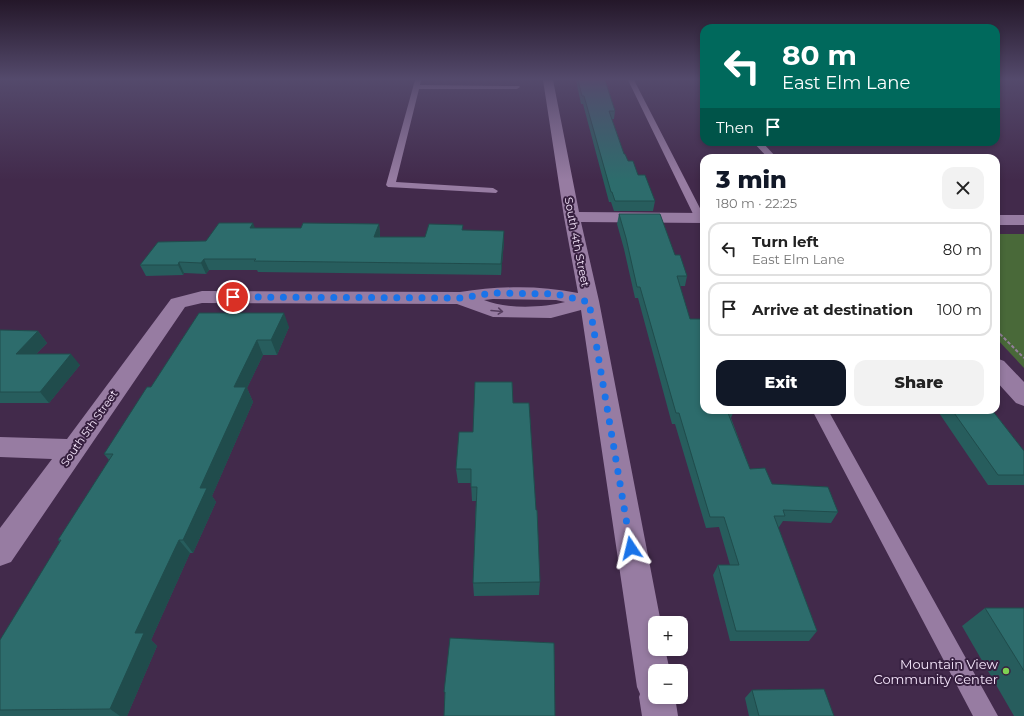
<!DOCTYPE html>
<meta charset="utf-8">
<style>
:root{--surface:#fff;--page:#f2f2f2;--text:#222;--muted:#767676;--line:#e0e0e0;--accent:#111827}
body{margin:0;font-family:Montserrat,sans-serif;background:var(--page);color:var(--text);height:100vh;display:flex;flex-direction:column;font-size:15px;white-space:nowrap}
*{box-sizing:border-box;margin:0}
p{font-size:13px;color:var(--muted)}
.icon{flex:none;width:22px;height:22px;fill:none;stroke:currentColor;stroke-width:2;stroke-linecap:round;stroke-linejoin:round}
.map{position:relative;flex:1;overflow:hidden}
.side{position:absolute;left:700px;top:154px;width:300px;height:260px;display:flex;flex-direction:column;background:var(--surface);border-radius:12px;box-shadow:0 2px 6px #0003}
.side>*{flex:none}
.banner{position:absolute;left:700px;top:24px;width:300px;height:122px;border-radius:12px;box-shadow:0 2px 6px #0003;background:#00695c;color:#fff;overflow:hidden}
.buttons{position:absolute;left:648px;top:616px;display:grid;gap:8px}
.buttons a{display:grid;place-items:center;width:40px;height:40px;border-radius:8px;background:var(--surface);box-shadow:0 2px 6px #0003;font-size:20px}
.pin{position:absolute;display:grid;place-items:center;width:34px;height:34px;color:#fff;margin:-17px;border:2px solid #fff;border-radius:50%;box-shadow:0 1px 4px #0007}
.me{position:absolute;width:44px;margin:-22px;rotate:350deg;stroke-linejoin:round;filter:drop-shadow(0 0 3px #0008)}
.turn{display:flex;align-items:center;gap:14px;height:84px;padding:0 16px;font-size:18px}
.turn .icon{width:52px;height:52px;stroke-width:2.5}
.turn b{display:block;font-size:28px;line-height:34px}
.then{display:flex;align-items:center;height:38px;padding:0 16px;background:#0003;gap:8px;font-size:15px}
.round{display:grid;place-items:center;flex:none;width:42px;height:42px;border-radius:12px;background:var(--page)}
.head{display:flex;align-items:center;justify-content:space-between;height:68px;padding:0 16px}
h1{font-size:24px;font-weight:800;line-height:30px;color:var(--accent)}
.primary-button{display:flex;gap:8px;margin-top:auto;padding:8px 16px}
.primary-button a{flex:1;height:46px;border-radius:12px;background:var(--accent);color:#fff;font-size:16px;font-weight:800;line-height:46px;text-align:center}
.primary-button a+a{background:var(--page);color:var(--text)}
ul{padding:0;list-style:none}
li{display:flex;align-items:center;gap:12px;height:54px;margin:0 8px 6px;padding:0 8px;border:2px solid var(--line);border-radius:12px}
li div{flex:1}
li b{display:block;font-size:15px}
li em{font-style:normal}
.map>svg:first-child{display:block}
.green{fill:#496939}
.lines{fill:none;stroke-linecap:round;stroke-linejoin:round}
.path{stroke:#937f9b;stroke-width:2;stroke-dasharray:3.5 2;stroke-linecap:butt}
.lane{fill:#977ca2;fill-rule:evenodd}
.street{fill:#977ca2;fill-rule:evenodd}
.wall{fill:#275d5d}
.shaded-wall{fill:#204c4c}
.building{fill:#2d6c6c;stroke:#204c4c}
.oneway{stroke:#543c5d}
.route{stroke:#1a73e8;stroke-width:7;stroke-dasharray:0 12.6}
.poi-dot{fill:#7fd052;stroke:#372040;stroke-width:1.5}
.labels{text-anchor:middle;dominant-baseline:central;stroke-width:4;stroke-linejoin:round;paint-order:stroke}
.street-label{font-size:11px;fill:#f7e8fd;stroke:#372040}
.near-poi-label{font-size:13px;fill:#f7e8fd;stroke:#372040;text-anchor:end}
</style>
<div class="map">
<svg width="1024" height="716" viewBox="0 0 1024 716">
<rect width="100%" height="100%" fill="#422a4b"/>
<path class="green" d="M996,234H1024V368L996,338Z"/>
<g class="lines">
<path class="path" d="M996,330L1024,358"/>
<path class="lane" d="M415,80H421L420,85L519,86L520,87L517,89H419L396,182L493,188L498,191L496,193L388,187L386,185Z
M628,80H634L704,216V220L700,221L695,218Z
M753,142H762L777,158H768Z
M812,410H828L998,716H973Z"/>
<path class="street" d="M543,80H553L579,212L704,213V223L581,222L599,301L661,623H655V649H665L670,671H655V697H675L678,716H642L639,697L640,694L637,687L581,310L551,318L493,317L457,304L202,303L185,307L11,562L0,566V528L52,459L0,457V437L67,439L171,299L202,291L460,292C499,286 539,285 578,293L564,217ZM493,299L556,300L565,302C542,308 505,309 484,300Z
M996,215H1024V225H996Z
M996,358L1004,361L1024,382V406L1016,403L996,381Z"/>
</g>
<path class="wall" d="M576,80H605L615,111L614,119H612L624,154L628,161L638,175L655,201L653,211H614L611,202H609L583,104H581Z
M619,214L675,255L687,276L685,286H680L704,410L733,413L731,418L750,469L772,484L838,512L831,523L783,521L779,527H778L817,631L809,641H730L713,575L718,565H730L719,527L706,528L675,424H672L638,298H635L624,249L617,224Z
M379,224L380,235V237H425L463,230L504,241L501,275L258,272L257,270H209L206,274L184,273L183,275L146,276L140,265L206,241L255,228H301Z
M199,313L289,327L277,355H263L247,388L253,402L212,496L216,502L193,553H190L151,640L157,646L127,716H0V640L60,542L58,540L109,460L104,454L151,387Z
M0,330L38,331L47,343L36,354L80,365L49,403H0Z
M513,403L540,582L539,595L474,596L473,583L476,501H472L471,483H458L456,469L473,432Z
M937,410H992L1024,451V485H988Z
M985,608H1024V716H1014L962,626Z
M752,690L834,716H749L745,698Z"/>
<path class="shaded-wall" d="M253,223L257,233L250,228Z
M379,224L380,235L376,247L374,237Z
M504,231V241L501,275V264Z
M204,259L209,270L206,274L201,263Z
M179,262L184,273L183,275L178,265Z
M284,313L289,327L277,355L271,340Z
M38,331L47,343L25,365L16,354Z
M257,340L263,355L247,388L253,402L212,496L216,502L193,553L183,540L234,387Z
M71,354L80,365L49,403L40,392Z
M179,540L190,553L151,640L157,646L127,716H120L110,709L135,633Z"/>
<path class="building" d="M578,80H605L615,111H609L624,154H625L628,161H633L638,175H645L655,201H615L612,192H611L584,96H582Z
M619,214H660L675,255H680L687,276H677L690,319H704V410H732L733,413H728L750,469L765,468L772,484L828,487L838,512L783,510L785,516H774L817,631H736L718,565H739L724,517H710L679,413H676L640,287H637L626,238Z
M219,223H253L250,228H301L303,223L379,224L374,237H425L429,224L463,225L462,230L504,231L501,264L254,261L256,259H204L201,263L179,262L178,265H140L158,242L206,241Z
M199,313H284L271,340H257L234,387H246L200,488H207L183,540H179L135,633H144L110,709L0,710V640L61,540H58L113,454H104L147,387H151Z
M0,330L38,331L16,354H71L40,392H0Z
M475,382H512L513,403H529L536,510H537L540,582L473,583L477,487H471V469H456L459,432H473Z
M952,410H992L1024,451V475H998Z
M985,608H1024V671Z
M450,638L554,643L555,716H444L445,692H444Z
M824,689L834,716H759L752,690Z"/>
<defs><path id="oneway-shaft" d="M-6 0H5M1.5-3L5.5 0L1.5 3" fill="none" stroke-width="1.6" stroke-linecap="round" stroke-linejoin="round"/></defs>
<use class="oneway" href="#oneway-shaft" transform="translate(497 311) rotate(5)"/>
<linearGradient id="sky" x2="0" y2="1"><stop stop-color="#241729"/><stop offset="0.44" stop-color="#544a6c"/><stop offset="1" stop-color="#544a6c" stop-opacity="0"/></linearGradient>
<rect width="1024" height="180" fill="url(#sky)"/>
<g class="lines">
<path class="route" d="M233,297L460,298L494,293L556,294L589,302L631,548"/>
</g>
<circle class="poi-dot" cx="1006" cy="671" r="4"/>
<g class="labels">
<g class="street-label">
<text transform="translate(577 242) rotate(79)">South 4th Street</text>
<text transform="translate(89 428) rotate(-55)">South 5th Street</text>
</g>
<g class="near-poi-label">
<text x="998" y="664">Mountain View<tspan x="998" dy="15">Community Center</tspan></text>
</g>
</g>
</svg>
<div class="buttons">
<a>+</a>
<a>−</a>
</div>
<div class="pin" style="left:233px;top:297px;background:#d93025"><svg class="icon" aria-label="arrive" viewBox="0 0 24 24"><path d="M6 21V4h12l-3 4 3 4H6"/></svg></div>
<svg class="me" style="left:631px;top:548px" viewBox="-20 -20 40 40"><path d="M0-17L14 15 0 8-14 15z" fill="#1a73e8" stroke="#fff" stroke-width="4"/></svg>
<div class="banner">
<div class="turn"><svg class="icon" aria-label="left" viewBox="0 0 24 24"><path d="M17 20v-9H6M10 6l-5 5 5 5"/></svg><div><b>80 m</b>East Elm Lane</div></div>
<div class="then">Then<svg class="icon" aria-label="arrive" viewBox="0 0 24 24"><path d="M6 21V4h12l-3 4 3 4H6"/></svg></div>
</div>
<section class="side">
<div class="head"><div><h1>3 min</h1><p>180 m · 22:25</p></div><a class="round"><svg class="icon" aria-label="close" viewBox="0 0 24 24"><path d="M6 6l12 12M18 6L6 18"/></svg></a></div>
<ul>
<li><svg class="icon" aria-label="left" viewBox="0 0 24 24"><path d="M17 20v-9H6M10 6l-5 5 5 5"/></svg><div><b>Turn left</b><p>East Elm Lane</p></div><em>80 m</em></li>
<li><svg class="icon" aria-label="arrive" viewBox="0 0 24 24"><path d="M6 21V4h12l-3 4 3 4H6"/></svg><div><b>Arrive at destination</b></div><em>100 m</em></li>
</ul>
<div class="primary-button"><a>Exit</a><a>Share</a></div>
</section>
</div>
